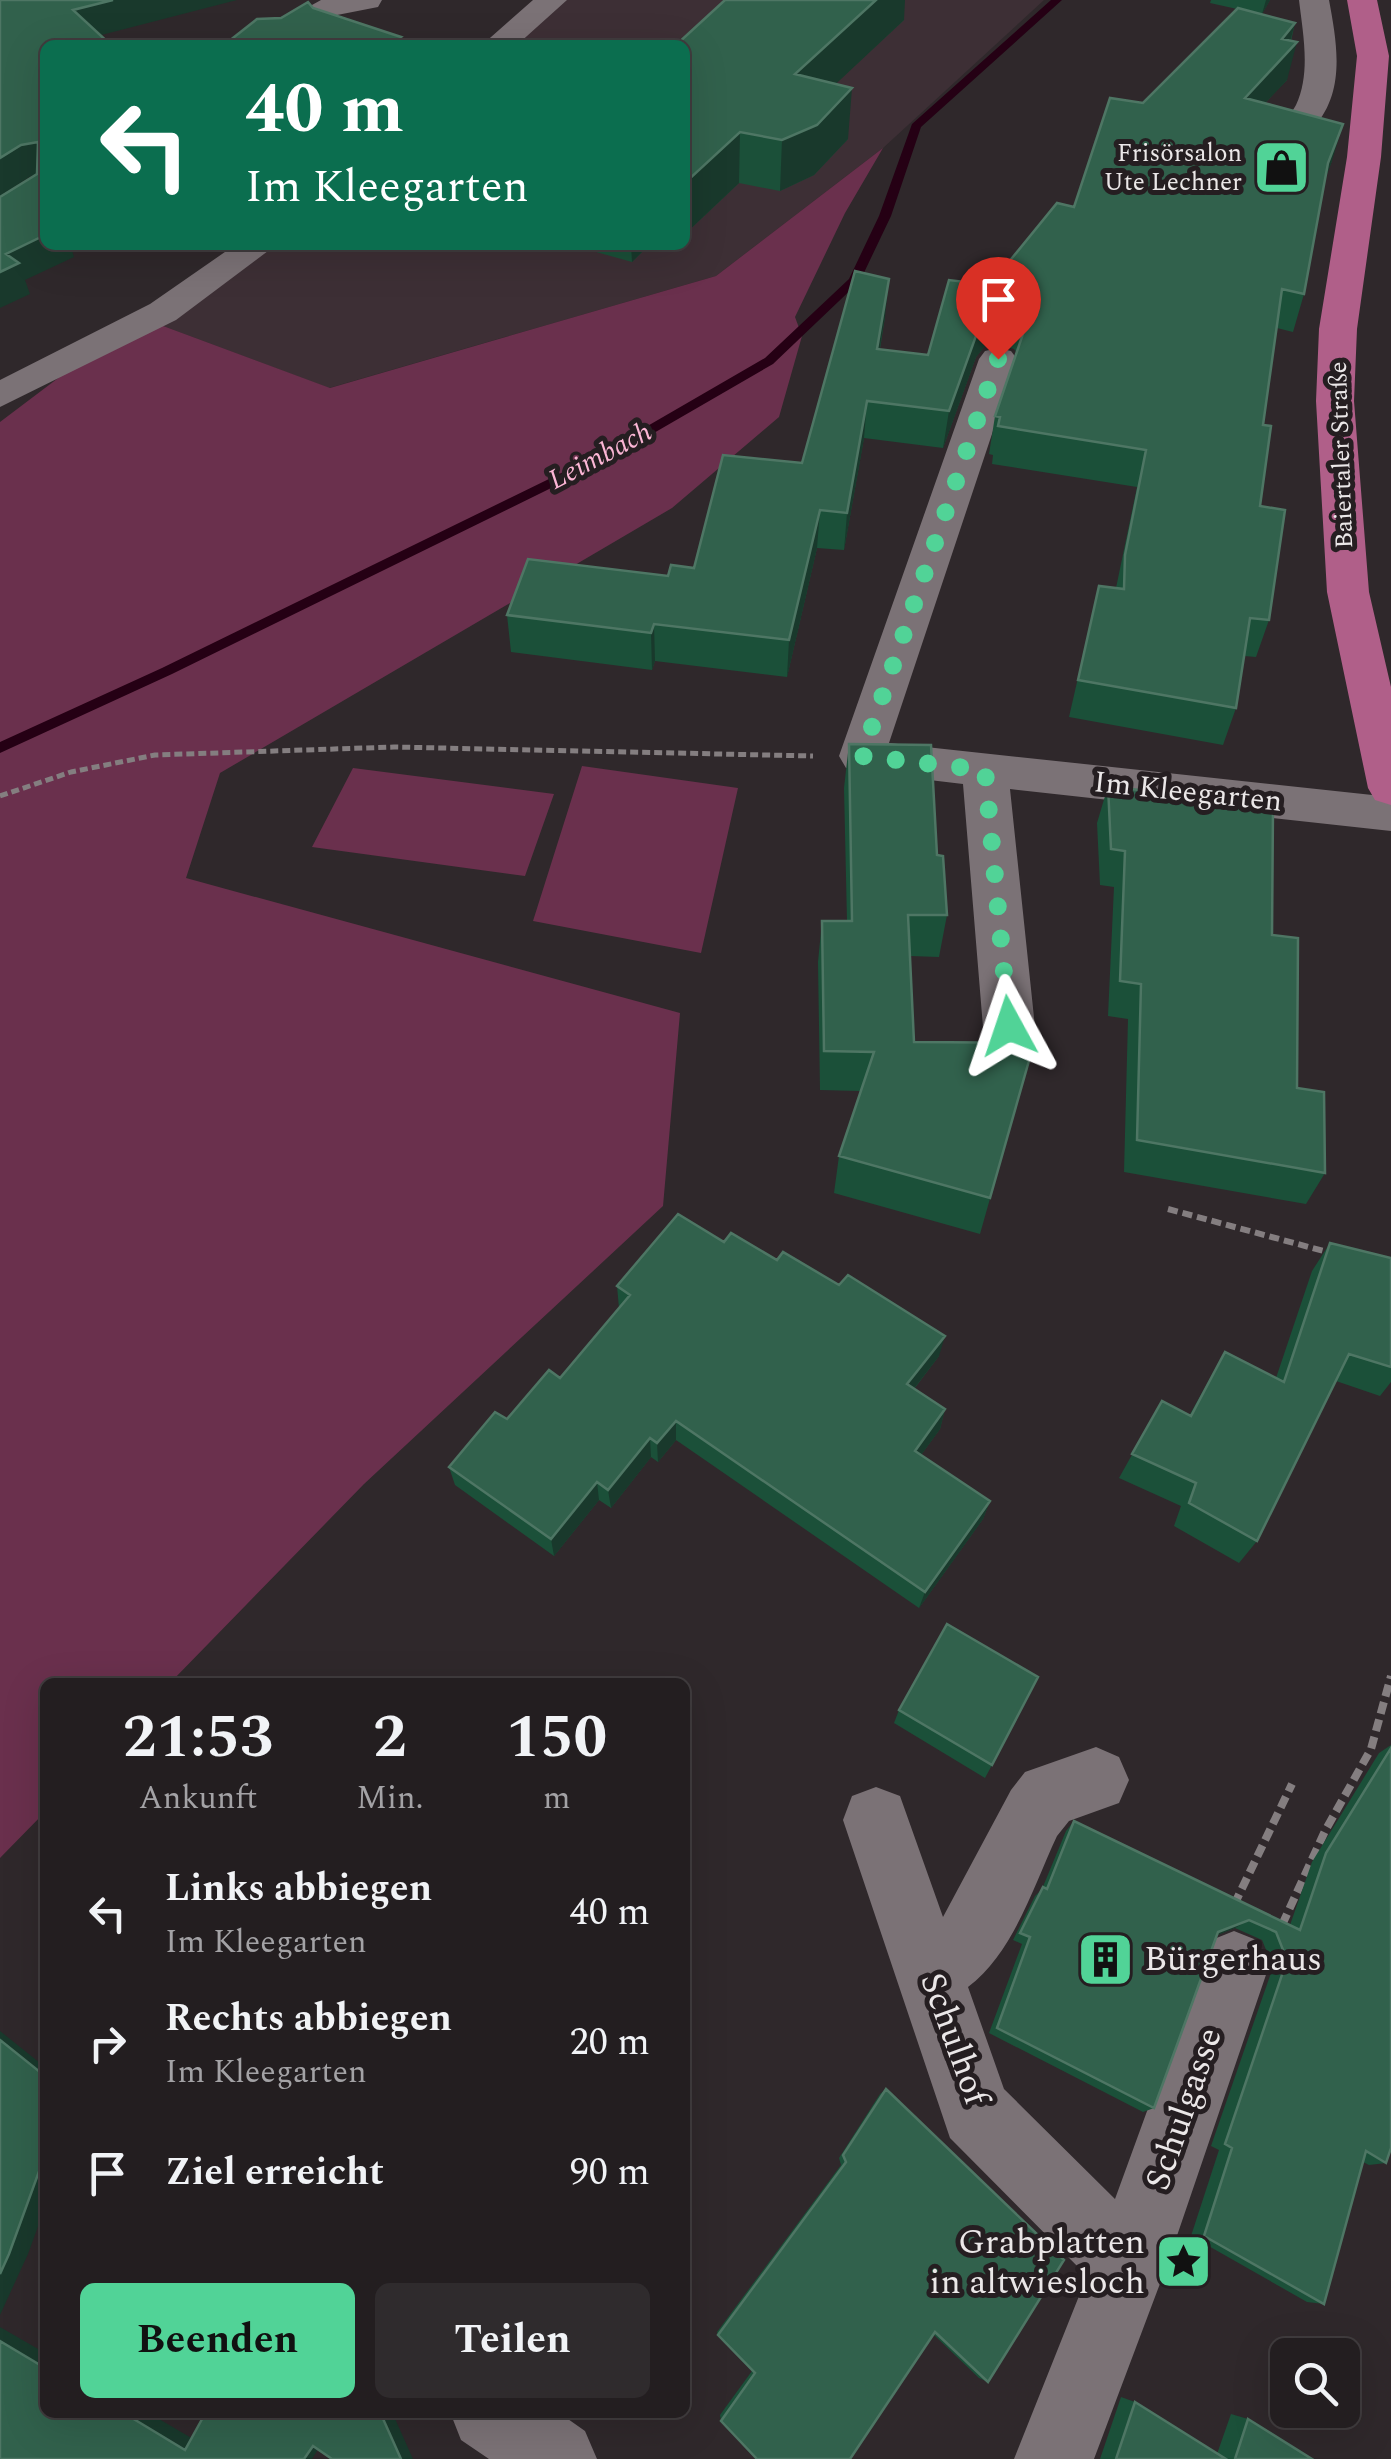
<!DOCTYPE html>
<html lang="de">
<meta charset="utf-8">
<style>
:root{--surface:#231e20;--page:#2f2b2d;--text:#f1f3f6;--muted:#a3a2a5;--line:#403c3e;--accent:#51d397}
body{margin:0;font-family:Spectral,serif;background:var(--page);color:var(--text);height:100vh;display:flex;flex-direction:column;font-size:38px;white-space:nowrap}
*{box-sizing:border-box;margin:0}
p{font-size:32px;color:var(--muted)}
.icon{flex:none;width:55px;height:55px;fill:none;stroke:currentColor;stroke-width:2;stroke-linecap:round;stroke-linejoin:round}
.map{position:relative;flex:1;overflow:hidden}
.sheet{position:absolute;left:40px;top:1678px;width:650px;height:740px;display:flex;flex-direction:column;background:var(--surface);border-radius:15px;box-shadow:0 10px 40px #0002,0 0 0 2px var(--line)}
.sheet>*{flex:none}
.guide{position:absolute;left:40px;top:40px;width:650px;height:210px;border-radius:15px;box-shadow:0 10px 40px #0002,0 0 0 2px var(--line);background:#0b6e4f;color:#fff;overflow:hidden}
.fabs{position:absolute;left:1270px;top:2338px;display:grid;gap:20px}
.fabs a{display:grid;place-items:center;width:90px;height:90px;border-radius:15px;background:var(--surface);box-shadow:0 10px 40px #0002,0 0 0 2px var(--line);font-size:50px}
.pin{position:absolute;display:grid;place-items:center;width:85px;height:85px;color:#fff;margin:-102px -42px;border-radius:50% 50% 50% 0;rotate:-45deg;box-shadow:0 0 10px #0007}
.pin .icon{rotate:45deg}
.me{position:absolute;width:110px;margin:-55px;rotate:355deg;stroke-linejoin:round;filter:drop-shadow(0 0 8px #0008)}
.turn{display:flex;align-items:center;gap:35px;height:210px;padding:0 40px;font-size:45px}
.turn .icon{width:130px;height:130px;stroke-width:2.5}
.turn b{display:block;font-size:70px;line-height:85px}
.eta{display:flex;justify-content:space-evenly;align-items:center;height:170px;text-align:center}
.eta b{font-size:60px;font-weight:700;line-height:70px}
.primary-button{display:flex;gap:20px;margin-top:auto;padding:20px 40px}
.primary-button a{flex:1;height:115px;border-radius:15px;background:var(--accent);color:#111;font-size:40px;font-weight:700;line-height:115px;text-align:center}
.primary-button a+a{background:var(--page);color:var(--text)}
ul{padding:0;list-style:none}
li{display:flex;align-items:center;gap:30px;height:130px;padding:0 40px}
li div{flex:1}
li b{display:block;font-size:38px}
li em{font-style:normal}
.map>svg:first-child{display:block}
.built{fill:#3d2f35}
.green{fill:#6a304d}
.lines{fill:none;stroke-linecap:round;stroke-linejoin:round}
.stream{fill:#250014;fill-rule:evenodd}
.path-far2{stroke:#847e80;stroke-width:5;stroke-dasharray:8 4;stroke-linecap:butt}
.path-far1{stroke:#847e80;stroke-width:6;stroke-dasharray:10 5;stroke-linecap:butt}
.path{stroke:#847e80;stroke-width:8;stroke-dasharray:12 6;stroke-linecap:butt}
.minor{fill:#7b7276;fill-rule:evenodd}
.major{fill:#b05f89;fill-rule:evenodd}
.wall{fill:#1b5039}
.shaded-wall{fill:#19392c}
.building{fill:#31614c;stroke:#4e7664;stroke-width:2.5}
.route{stroke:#51d397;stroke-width:18;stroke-dasharray:0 32.4}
.labels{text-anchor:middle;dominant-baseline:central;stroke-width:10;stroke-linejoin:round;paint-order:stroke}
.far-poi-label{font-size:25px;fill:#ebe7e8;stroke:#251e21;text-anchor:end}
.far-street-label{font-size:25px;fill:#ebe7e8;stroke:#251e21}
.far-water-label{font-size:28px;font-style:italic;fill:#fbb6d5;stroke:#251e21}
.street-label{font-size:30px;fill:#ebe7e8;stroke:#251e21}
.near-poi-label{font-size:35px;fill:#ebe7e8;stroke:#251e21;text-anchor:start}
.near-street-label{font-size:35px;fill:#ebe7e8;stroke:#251e21}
</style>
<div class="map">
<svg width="1391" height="2459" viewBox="0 0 1391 2459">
<rect width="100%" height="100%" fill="#2f282b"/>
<path class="built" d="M542,0H1044L883,148L716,276L329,388L139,317L235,245H685V45H488Z"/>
<path class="green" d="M883,148L845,213L795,317L802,336L779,417L672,508L220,773L186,878L680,1013L663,1206L364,1484L171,1682H45V1812L0,1858V422L139,317L330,388L716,276Z
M582,766L738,788L701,953L533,921Z
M353,768L554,794L525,876L312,847Z"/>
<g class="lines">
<path class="stream" d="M1051,0H1062L921,127L891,216L860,281L773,364L602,463L172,674L0,753V742L162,668L594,457L765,358L849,279L879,216L912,124Z"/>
<path class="path-far2" d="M0,796L71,772L155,755L394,747L813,756"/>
<path class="path-far1" d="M1168,1209L1331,1253"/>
<path class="path" d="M1234,1905L1292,1784
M1282,1925L1325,1831L1371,1749L1391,1676"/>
<path class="minor" d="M321,0H382L378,7L332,16L285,45H247L252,38Z
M533,0H567L517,45H482Z
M1299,0H1329C1337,43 1346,91 1314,127C1304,139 1296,142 1280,138L1275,131C1282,122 1291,115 1296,105C1311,73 1303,34 1299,0Z
M235,245H276L176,320L0,407V380L150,304Z
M998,348L1011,351L1017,359L889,743L1391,797V831L1010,789L1035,1027L1027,1041L1009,1047L991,1041L983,1027L963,784L862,772L846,768L839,756L979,359L985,351Z
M1096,1747L1119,1757L1129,1780L1119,1803L1069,1821L1057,1836C1033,1887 1014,1952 968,1987L1004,2089L1115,2199L1209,1941L1234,1931L1259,1941L1269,1966L1167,2265L1094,2459H1014L1087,2276L950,2138L843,1820L852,1796L876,1787L900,1796L943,1917L1011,1790L1025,1772Z
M450,2412H558L585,2431L597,2459H489L461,2440Z"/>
<path class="major" d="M1347,0H1377L1389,56L1381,157L1357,329L1354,401L1369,592L1391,687V805L1375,800L1368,788L1327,592L1316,401L1319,329L1347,157L1357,56Z"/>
</g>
<path class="wall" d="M1211,0H1270L1262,14L1246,10L1295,23L1291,41L1287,80L1265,103L1332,161L1325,178L1304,294L1293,332L1277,328L1263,425L1260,506L1269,620L1256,657L1244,656L1236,708L1223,745L1069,717L1099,586L1116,588L1137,487L992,464L993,455L989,454L995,416L1017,353L1014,349L997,344L984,347L976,357L943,448L864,438L844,550L817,548L787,677L655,661L652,670L511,652L507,615L668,576L694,568L802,463L885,317L880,349L928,355L990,285L1074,207L1143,103L1237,9L1210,3Z
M904,20L835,84L848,139L814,175L780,191L739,183L685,234V45Z
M571,245H649L632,262Z
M849,744L937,855L947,915L939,957L910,956L914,1042L1034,1043L980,1234L834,1193L839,1156L861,1091L820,1090L818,962L822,921H847L844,788Z
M1108,786L1272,935L1297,1088L1325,1173L1306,1204L1124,1172L1128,1019L1108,1016L1114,887L1100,885L1097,823Z
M724,1242L939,1356L914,1389L945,1409L940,1429L921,1455L990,1501L983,1519L919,1608L676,1440L658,1462L651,1457L611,1508L599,1500L554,1556L455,1485L449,1467L560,1378L619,1308L617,1286Z
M1330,1243L1391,1258V1382L1380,1396L1336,1381L1257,1541L1239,1563L1174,1526L1181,1506L1119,1478L1162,1401L1189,1416L1225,1352L1276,1378L1312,1271Z
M899,1710L992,1765L985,1778L894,1723Z
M1391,1745V2148L1386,2163L1369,2165L1363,2162L1324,2304L1307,2302L1191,2236L1219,2150L1211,2146L1273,1967L1262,1940L1235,1928L1217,1935L1154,2108L1143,2112L989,2033L1022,1944L1013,1940L1035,1896L1042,1889L1066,1831L1074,1821L1290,1925L1312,1862L1379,1753Z
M886,2089L988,2382L979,2378L934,2335L721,2421L720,2415L752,2371L718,2335L717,2332L841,2165L839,2158L880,2094Z
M1121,2397L1135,2402L1217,2454L1231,2414L1248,2419L1312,2459H1100Z"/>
<path class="shaded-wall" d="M113,0H237L82,40L73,10Z
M876,0H905L904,20L793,124L795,74Z
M1266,0H1270L1262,14Z
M1295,23L1287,53L1297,42L1287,80L1235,135L1245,98L1282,39Z
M401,37L402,45H389Z
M852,88L848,139L814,175L780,191L782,140Z
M1343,124L1332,161L1317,201L1328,163Z
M740,132L739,183L685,234V183Z
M38,142L45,173L31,176L0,196V158L21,145Z
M45,235V245H75L71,247L74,257L25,280L30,294L0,308V272L6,254Z
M631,245H649L632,262Z
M889,279L885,317L873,387L877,349Z
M1003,306L997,344L984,347L976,357L943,448L949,411L982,319L990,309Z
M867,401L864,438L844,550L847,513Z
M820,510L817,548L787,677L789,640Z
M654,624L655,661L652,670L651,633Z
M945,1336L939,1356L902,1404L907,1384Z
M945,1409L940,1429L910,1470L915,1451Z
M676,1421V1440L658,1462L657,1443Z
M650,1438L651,1457L611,1508L608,1490Z
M597,1482L599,1500L554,1556L551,1539Z
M990,1501L983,1519L919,1608L925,1592Z
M1249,1920L1235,1928L1205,1940L1218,1932Z
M0,2031L45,2067V2076L0,2040Z
M45,2155V2207L28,2254L0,2315V2274Z
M0,2327L45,2353V2368L0,2341Z
M122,2412H147L200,2443L185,2450Z
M380,2412H392L413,2459H401Z
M324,2440L312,2459H304L313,2446Z"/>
<path class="building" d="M0,0H113L73,10L111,45H45V235L6,254L19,263L0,272V197L37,174L38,142L21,145L0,158Z
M725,0H876L795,74L852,88L817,125L782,140L740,132L685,183V45H676Z
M308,2L313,8L401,37L389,45H224L257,19L281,18Z
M1238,8L1295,23L1282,39L1297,42L1245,98L1343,124L1328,163L1304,294L1282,289L1263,425L1271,426L1260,506L1285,510L1269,620L1250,618L1236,708L1078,680L1099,586L1124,589L1125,555L1146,450L998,426L1000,417L995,416L1027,322L1020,311L1003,306L990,309L982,319L949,411L867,401L847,513L820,510L789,640L654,624L651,633L507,615L528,559L668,576L671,565L694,568L723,455L802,463L855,271L889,279L877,349L928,355L949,280L990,285L1057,203L1074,207L1110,98L1143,103Z
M849,744L931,745L937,855L943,856L947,915H908L914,1042L1034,1043L990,1198L839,1156L874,1052L824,1051L822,921H852Z
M1108,786L1273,807L1272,935L1298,938L1297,1088L1324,1092L1325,1173L1137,1140L1141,984L1120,981L1125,851L1111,849Z
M678,1214L724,1242L731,1233L777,1260L783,1252L839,1285L848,1275L945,1336L907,1384L945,1409L915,1451L990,1501L925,1592L676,1421L657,1443L650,1438L608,1490L597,1482L551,1539L449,1467L495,1412L507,1419L549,1370L560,1378L630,1295L617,1286Z
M1330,1243L1391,1258V1367L1349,1354L1257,1541L1189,1503L1196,1483L1132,1454L1162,1401L1191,1416L1225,1352L1284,1382Z
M947,1624L1038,1677L992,1765L899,1710Z
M1391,1748V2148L1386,2163L1366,2151L1324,2304L1204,2236L1232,2148L1225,2144L1287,1960L1276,1932L1249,1920L1218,1932L1154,2108L997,2028L1030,1937L1020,1933L1043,1887L1047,1889L1074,1821L1300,1930L1326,1853Z
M0,2040L45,2076V2155L9,2254L0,2274Z
M886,2089L1064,2260L988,2382L935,2332L850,2459H757L721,2421L755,2373L718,2335L846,2162L843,2155Z
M0,2341L45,2368V2412H122L185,2450L206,2412H380L401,2459H332L313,2446L304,2459H0Z
M1135,2402L1226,2459H1116Z
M601,2412H629L628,2416H606Z
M1248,2419L1312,2459H1235Z"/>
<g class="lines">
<path class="route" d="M998,359L862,756L985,770L1009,1026"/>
</g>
<defs>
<symbol id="shop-square" viewBox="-11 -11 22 22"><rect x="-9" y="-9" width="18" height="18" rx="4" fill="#51d397" stroke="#251e21"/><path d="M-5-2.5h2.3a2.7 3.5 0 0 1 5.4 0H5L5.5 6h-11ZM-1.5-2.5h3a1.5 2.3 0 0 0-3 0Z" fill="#111"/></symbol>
<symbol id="building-square" viewBox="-11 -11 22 22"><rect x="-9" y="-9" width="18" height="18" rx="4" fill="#51d397" stroke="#251e21"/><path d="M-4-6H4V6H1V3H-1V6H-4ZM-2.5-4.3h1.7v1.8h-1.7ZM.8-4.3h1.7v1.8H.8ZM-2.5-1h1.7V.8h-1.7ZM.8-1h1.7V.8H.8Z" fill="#111"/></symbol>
<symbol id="sight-square" viewBox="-11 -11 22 22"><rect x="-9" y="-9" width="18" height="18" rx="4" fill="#51d397" stroke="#251e21"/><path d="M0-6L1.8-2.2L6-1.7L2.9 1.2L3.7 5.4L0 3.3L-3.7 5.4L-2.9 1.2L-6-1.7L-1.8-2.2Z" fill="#111"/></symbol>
</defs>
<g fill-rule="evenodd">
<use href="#shop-square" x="1250" y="136" width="63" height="63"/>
<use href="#building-square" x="1074" y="1928" width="63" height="63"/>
<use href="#sight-square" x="1152" y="2230" width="63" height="63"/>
</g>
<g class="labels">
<g class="far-poi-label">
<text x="1242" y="154">Frisörsalon<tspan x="1242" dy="29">Ute Lechner</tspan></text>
</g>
<g class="far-street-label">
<text transform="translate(1342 455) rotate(-92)">Baiertaler Straße</text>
</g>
<g class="far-water-label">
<text transform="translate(600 456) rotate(-28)">Leimbach</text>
</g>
<g class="street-label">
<text transform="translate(1188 792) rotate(6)">Im Kleegarten</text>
</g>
<g class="near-poi-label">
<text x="1144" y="1959">Bürgerhaus</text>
<text x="1145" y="2242" text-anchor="end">Grabplatten<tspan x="1145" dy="40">in altwiesloch</tspan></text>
</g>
<g class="near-street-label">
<text transform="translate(954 2039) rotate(70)">Schulhof</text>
<text transform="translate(1184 2109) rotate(-71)">Schulgasse</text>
</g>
</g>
</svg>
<div class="fabs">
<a><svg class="icon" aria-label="search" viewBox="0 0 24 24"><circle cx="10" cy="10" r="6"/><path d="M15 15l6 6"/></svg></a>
</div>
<div class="pin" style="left:998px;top:359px;background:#d93025"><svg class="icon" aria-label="arrive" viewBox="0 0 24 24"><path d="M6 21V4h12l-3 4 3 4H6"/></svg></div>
<svg class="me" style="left:1009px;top:1026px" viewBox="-20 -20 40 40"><path d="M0-17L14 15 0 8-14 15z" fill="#51d397" stroke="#fff" stroke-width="4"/></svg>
<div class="guide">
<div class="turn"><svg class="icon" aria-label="left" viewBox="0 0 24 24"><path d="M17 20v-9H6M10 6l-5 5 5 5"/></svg><div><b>40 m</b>Im Kleegarten</div></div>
</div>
<section class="sheet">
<div class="eta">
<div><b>21:53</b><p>Ankunft</p></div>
<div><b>2</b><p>Min.</p></div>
<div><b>150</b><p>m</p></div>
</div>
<ul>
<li><svg class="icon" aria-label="left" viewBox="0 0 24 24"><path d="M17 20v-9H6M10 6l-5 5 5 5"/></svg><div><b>Links abbiegen</b><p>Im Kleegarten</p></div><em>40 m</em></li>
<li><svg class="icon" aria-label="right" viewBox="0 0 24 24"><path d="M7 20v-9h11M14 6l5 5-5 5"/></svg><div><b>Rechts abbiegen</b><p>Im Kleegarten</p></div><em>20 m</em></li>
<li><svg class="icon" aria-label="arrive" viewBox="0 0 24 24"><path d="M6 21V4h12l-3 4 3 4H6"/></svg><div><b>Ziel erreicht</b></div><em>90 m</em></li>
</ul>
<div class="primary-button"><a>Beenden</a><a>Teilen</a></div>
</section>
</div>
